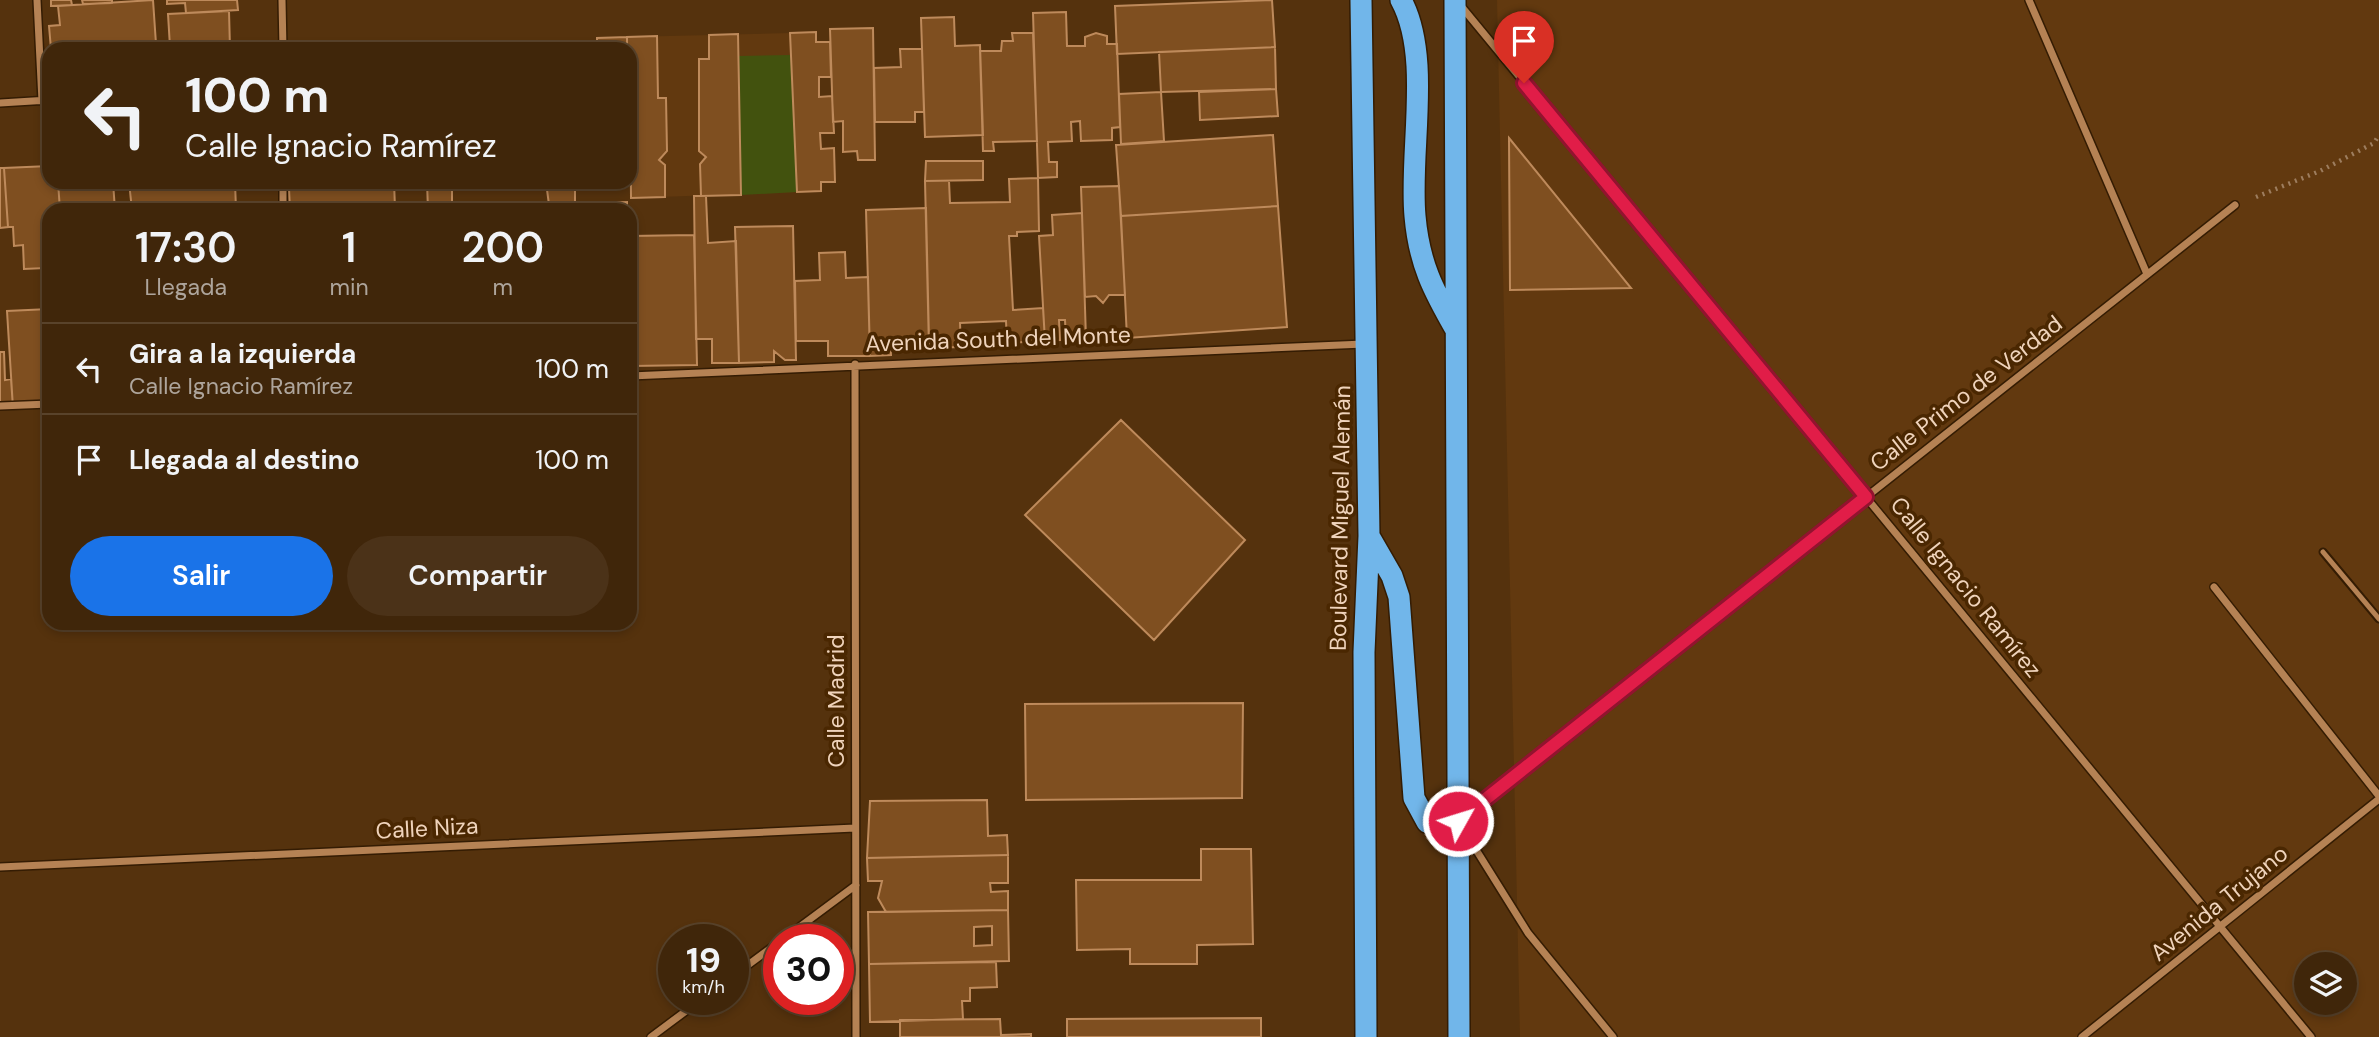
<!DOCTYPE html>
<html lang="es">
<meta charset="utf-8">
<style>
:root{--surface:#40260a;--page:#4b3218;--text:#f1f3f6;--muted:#aea59c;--line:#59432b;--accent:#1a73e8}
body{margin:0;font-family:"DM Sans",sans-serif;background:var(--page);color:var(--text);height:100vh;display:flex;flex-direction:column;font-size:26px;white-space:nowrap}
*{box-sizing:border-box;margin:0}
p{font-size:23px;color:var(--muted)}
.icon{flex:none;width:38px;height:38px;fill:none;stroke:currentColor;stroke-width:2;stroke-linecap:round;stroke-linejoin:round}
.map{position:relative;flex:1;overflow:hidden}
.sheet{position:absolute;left:42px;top:203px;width:595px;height:427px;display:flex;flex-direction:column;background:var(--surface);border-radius:21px;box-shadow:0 4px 10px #0003,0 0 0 2px var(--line)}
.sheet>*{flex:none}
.top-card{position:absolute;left:42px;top:42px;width:595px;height:147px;border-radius:21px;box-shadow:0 4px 10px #0003,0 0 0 2px var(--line);background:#40260a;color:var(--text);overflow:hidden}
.tools{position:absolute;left:2294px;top:952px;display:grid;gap:14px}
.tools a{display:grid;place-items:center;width:63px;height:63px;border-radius:50%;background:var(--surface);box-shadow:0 4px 10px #0003,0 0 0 2px var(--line);font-size:35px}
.speed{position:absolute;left:658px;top:924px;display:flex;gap:14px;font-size:35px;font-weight:700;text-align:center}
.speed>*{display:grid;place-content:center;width:91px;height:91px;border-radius:50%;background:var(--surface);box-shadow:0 4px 10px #0003,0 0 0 2px var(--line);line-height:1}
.speed small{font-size:18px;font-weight:400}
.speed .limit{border:10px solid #d22;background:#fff;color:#111}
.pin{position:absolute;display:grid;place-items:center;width:60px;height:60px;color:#fff;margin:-72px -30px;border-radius:50% 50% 50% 0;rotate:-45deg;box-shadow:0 0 7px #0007}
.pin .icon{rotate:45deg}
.me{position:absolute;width:77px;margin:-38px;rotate:51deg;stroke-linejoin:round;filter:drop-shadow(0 0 5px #0008)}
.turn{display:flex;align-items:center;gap:24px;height:147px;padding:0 28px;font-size:32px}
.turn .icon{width:91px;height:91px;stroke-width:2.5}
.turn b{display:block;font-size:49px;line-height:60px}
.eta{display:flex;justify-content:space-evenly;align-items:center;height:119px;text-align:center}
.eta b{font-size:42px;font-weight:600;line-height:49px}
.primary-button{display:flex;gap:14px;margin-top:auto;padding:14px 28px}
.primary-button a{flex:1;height:80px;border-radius:42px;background:var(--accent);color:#fff;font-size:28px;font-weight:600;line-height:80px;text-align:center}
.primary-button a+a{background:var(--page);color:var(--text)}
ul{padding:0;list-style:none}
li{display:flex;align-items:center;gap:21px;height:91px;padding:0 28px;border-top:2px solid var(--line)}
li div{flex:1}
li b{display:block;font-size:26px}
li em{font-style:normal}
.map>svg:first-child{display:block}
.built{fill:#62390f;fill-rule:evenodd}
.green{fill:#42520e}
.building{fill:#7f4f20;stroke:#be8a5b;stroke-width:2;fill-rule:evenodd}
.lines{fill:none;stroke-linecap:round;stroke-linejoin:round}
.lane-casing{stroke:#341c03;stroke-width:9}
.street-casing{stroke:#341c03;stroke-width:10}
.highway-casing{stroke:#341c03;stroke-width:24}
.path{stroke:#9d7d5e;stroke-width:4.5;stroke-dasharray:2 5;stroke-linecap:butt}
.lane{stroke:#b58254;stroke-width:5}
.street{stroke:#b58254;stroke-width:7}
.highway{stroke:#71b6ea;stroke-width:21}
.route-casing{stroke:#92132f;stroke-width:18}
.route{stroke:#e11d48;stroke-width:12}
.labels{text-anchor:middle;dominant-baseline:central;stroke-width:7;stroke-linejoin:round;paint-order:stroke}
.street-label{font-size:23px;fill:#efd3bb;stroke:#4a2701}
</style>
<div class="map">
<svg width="2379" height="1037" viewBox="0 0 2379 1037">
<rect width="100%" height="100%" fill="#55320d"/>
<path class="built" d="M1497,0H2379V1037H1520ZM2306,964H2345V1003H2306Z
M790,33L797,192L631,198L630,49L627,37Z"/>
<path class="green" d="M791,55L797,192L741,195L739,56Z"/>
<path class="building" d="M51,0H71L72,5L51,6Z
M82,0H112V3L83,4Z
M153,0L156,44L135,45V49H51L49,26L60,25L58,6Z
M167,0H237L238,10L186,13L185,3L167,4Z
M1272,0L1275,47L1117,54L1115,6Z
M229,11L230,49L170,47L168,14Z
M1066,12L1067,46H1085V37L1096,33L1107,36V44H1117L1120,127L1112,128V140L1081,141L1080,121L1071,122L1072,141L1048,142L1049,162H1057V177L1038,178L1033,13Z
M954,17L955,46L980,45L983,135L925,137L921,18Z
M873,28L875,160H858L857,151L843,152V121L833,122L830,29Z
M816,32V42H830L831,77H819V97L832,96L834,133H820L821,149L834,148L835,182H821V191L797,192L790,33Z
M1012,33H1033L1037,141L993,142L994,151H983L980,51H1001L1002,41H1013Z
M738,34L741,195L701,196L700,164L706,157L699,151V59H709V35Z
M657,36L658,98H666L667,151L659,160L665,165V197L631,198L630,49H627V37Z
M627,37V49H573L597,47V38Z
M421,43L452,44V49H421Z
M1275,47L1276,89L1161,92L1159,52Z
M900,49H922L924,112H915V122H875L874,68L901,67Z
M1276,89L1278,116L1200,120L1199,92Z
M1161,92L1164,141L1121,144L1119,94Z
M1273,135L1278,206L1121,216L1116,145Z
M1509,138L1631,288L1510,290Z
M926,161H983V180L925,181Z
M49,166V182H58L60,210H49V286H46L45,268L24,269L23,245L14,246L13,227H8L4,168Z
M0,168H4L8,227L0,228Z
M1038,178L1039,231L1017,232V236H1009L1013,310L1043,308L1045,341L1007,343L1006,321L960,323L961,347L929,348L925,181H949L950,203L1010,202L1009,179Z
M58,182H113L115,210H60Z
M129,182H235L236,210H132Z
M317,182H394L395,208L290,210L289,188L317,187Z
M427,182H452V210H428Z
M546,182H575V204L549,205Z
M575,182H620V185L575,186Z
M1119,186L1125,295H1109L1103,303L1096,296L1085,297L1081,187Z
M694,196H706L708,243L736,241L739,363H712V339H696Z
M627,202V210H575V204Z
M549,205V210H517V206Z
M1278,206L1287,327L1127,338L1121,216Z
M926,208L929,340L890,341L891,355L870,356L866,210Z
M1082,213L1086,339L1066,340L1065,320H1059L1060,340L1045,341L1039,236L1053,235L1052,215Z
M793,226L796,360H785L774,351V362L739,363L735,227Z
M694,235L697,365L631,366L630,236Z
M845,252L846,278L868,277L870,356H828V341H796L795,281L820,280L819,253Z
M49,309V406L13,408L7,311Z
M0,352H4L5,380L11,379L13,408L0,409Z
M1121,420L1245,540L1154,640L1025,515Z
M1243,703L1242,798L1026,800L1025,704Z
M987,800L988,836L1007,835L1008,855L867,858L870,801Z
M1201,849H1251L1253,944L1197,945V964H1130V949L1077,950L1076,880H1201Z
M1008,855V883H990L991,892L1008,891V910L886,912L878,898L882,881H868L867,858Z
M1008,910L1009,961L869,964L868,912ZM992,926V945L974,946V927Z
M996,962L997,987L970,988V1001H962L963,1019L870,1022L869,964Z
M1261,1018V1037H1067V1019Z
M1000,1019L1001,1035L1031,1034V1037H900V1020Z"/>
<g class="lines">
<defs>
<path id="lane" d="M2323,552L2379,619"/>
<path id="street" d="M37,0L42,101
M282,0L283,49
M2029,0L2147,274
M1461,6L2311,1037
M0,103L49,100
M283,182V210
M855,364L856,1037
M630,376L1364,344
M0,406L49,404
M2214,587L2379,796
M1462,817L2235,205
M1465,832L1528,933L1613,1037
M0,867L855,828
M782,940L856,885
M733,976L779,942
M651,1037L702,999
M2082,1037L2379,799"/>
<path id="highway" d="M1361,0L1369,536L1364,652L1366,1037
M1401,0C1432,57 1409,151 1415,216C1419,263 1433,290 1456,330
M1455,0L1459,1037
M1369,536L1392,576L1399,597L1414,798L1427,822L1457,821"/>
</defs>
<use href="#lane" class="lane-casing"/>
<use href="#street" class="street-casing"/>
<use href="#highway" class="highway-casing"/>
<path class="path" d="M2256,197L2320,171L2374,143L2379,135"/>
<use href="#lane" class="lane"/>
<use href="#street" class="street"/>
<use href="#highway" class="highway"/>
</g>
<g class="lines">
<defs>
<path id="route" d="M1458,821L1866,497L1524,83"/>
</defs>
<use href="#route" class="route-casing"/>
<use href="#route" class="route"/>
</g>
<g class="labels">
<g class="street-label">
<text transform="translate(998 339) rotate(-2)">Avenida South del Monte</text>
<text transform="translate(1966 393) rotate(-38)">Calle Primo de Verdad</text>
<text transform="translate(1340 518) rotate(-89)">Boulevard Miguel Alemán</text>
<text transform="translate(1966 587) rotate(51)">Calle Ignacio Ramírez</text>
<text transform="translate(836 701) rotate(-90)">Calle Madrid</text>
<text transform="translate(427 828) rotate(-3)">Calle Niza</text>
<text transform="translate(2219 903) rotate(-39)">Avenida Trujano</text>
</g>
</g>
</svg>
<div class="tools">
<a><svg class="icon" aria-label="layers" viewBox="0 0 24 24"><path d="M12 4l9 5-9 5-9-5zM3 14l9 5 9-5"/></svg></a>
</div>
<div class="speed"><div>19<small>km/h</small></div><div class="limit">30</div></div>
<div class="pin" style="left:1524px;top:83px;background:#d93025"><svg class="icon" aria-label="arrive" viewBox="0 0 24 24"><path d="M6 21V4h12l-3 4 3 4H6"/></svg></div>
<svg class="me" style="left:1458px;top:821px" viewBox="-20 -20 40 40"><circle r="17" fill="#e11d48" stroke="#fff" stroke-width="3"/><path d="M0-11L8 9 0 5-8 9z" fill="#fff"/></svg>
<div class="top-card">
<div class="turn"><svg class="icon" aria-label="left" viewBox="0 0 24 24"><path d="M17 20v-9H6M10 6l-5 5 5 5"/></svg><div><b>100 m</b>Calle Ignacio Ramírez</div></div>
</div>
<section class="sheet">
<div class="eta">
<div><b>17:30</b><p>Llegada</p></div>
<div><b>1</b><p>min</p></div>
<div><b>200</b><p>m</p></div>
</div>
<ul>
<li><svg class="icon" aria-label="left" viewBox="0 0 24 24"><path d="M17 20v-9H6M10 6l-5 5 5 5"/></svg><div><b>Gira a la izquierda</b><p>Calle Ignacio Ramírez</p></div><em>100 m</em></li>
<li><svg class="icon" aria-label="arrive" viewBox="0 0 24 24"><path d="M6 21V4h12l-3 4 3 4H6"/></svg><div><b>Llegada al destino</b></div><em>100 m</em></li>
</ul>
<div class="primary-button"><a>Salir</a><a>Compartir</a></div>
</section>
</div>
